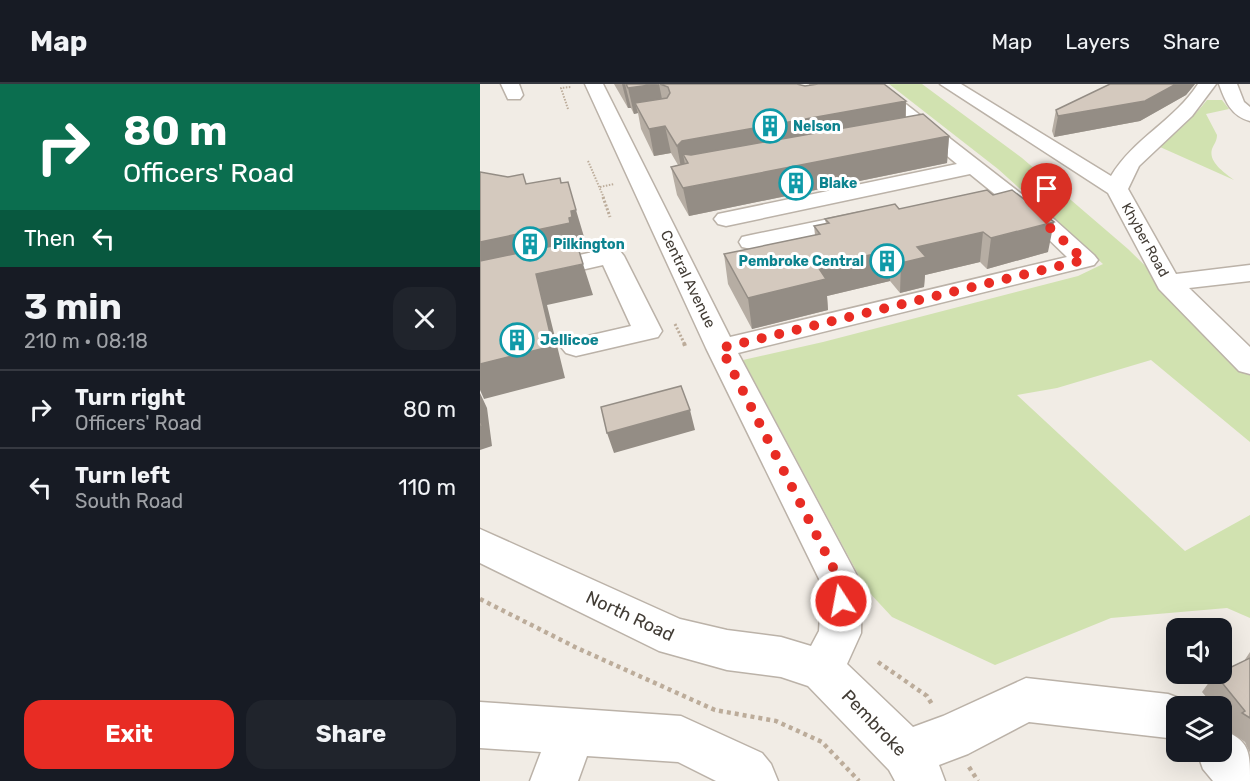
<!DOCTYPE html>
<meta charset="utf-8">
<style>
:root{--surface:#171b24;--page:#20242c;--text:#f1f3f6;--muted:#9ea1a6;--line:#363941;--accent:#e82c24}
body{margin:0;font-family:Rubik,sans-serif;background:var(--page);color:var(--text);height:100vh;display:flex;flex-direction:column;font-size:22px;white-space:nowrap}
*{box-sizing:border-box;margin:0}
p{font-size:20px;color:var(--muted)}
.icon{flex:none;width:33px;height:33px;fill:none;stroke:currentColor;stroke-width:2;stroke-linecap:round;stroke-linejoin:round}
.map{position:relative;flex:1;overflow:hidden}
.drawer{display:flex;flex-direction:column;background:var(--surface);width:480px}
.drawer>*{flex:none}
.top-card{background:#0b6e4f;color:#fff;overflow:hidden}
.tools{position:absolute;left:686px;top:534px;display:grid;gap:12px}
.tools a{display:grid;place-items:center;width:66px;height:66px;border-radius:12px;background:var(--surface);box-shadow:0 6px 24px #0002;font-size:30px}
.pin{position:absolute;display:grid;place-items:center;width:51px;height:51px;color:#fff;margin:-62px -26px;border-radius:50% 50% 50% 0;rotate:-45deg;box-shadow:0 0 6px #0007}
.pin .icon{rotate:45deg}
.me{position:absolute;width:66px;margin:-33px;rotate:349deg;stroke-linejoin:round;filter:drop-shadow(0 0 4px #0008)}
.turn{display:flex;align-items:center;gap:21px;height:126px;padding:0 24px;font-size:27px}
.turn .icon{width:78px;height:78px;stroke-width:2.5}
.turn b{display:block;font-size:42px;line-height:51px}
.then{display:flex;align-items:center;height:57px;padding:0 24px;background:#0003;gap:12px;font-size:22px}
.round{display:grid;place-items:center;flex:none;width:63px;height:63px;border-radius:18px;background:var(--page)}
.head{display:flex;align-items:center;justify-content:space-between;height:102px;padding:0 24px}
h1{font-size:36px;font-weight:700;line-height:45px}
.button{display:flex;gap:12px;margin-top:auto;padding:12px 24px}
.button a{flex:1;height:69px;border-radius:18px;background:var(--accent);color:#fff;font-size:24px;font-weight:700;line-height:69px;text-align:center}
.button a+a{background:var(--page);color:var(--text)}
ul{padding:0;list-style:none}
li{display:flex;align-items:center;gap:18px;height:78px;padding:0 24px;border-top:2px solid var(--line)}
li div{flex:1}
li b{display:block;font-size:22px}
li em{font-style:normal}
header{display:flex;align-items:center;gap:36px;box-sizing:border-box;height:84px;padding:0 30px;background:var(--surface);border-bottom:2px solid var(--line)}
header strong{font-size:28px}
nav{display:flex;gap:33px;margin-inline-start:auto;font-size:21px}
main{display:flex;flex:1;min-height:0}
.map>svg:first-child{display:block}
.green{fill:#d1e2b0}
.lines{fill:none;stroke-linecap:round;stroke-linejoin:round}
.minor-casing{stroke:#bbb2a8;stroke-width:3}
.path-far3{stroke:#bcac9a;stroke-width:2;stroke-dasharray:1.5 1.5;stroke-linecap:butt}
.path-far2{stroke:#bcac9a;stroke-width:3;stroke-dasharray:2 2;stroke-linecap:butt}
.path-far1{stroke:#bcac9a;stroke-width:4;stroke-dasharray:3 3;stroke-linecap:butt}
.path{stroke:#bcac9a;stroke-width:4.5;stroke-dasharray:4 4;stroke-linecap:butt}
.minor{fill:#fff;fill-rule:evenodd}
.wall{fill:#b6ada3}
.shaded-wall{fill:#948d85}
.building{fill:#d4c9be;stroke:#948d85;stroke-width:1.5}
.route{stroke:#e82c24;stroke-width:10;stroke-dasharray:0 18}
.labels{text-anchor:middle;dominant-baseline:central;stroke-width:6;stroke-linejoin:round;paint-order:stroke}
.far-culture-label{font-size:14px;font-weight:bold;fill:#0d838f;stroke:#fff;text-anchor:start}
.far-street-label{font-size:14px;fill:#423c35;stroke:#fff}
.street-label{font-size:15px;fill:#423c35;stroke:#fff}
.culture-label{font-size:15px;font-weight:bold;fill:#0d838f;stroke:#fff;text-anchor:start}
.near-street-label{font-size:18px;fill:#423c35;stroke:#fff}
</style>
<header>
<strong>Map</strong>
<nav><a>Map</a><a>Layers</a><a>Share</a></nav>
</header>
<main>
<section class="drawer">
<div class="top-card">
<div class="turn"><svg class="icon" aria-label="right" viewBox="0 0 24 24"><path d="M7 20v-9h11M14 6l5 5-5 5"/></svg><div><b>80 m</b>Officers' Road</div></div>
<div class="then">Then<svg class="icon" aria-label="left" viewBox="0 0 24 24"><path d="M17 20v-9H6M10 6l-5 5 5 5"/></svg></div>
</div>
<div class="head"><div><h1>3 min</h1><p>210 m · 08:18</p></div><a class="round"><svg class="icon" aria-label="close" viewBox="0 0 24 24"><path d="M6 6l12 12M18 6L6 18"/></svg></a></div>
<ul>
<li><svg class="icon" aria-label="right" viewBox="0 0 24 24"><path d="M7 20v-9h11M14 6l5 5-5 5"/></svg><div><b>Turn right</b><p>Officers' Road</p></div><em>80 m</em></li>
<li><svg class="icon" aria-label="left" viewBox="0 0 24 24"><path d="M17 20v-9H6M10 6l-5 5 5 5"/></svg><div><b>Turn left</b><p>South Road</p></div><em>110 m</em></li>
</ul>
<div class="button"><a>Exit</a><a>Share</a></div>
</section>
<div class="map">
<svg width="770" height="697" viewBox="0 0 770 697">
<rect width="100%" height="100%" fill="#f1ece5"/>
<path class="green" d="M409,0H442L542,74L648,165L770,284V358L671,276L577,304L537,311L705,467L770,431V534L747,524L631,534L515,581L412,533L386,505L263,276L343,258L598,192L623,180L518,85Z
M727,16H742L749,25L726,30L737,51C737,57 734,60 732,65C728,78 745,89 754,96L680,63C697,48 713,34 727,16Z"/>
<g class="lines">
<defs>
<path id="minor" d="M21,0H39L43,11L40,15H28Z
M105,0H123L250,253L587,173L559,146L490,90L246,142L238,140L234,135L238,130L477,80L380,0H400L575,136L614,171L618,176L614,181L258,269L382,501L381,549L367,580L433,643L463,632L546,594L688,610L712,619L714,622H696V658L688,654L549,638L488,670L459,681L465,697H415L409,686L328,602L301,593L247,586L179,567L0,479V445L200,535L247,546L301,553L331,562L339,547L342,501L226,264Z
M460,0H481L631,92C653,55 695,36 718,0H736L712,32L659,82L648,105L696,190L770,181V197L709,204L770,263V290L759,287L679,205L628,109Z
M739,0H757L764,18L770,23V37C751,32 745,17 739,0Z
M378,129L386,131L390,136L386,141L271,165L262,163L259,158L262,153L271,151Z
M131,164L140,167L144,172L182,247L178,253L96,272L86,269L81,263L86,257L151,242L123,181L0,209V193Z
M0,618L201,632L282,669L291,680L298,697H236L198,678L107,672L98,697H50L61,668L0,664Z
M741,645C770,657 770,667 770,697H733L723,685L717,668H741Z"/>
</defs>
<use href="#minor" class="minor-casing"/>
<path class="path-far3" d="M88,25L81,4L91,3
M108,77L124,114
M120,103L134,100"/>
<path class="path-far2" d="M123,113L130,133
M195,240L205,261"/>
<path class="path-far1" d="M204,259L205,262"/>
<path class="path" d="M0,515L97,564L235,626L296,637L342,658L379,697
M398,578L447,612L453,622
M489,683L498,697"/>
<use href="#minor" class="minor"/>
</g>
<path class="wall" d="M134,0H317L325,2L329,1V0H404L426,17V33L469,52L467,79L209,132L197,111L191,83L198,81L191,69L174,72L161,45L158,29L154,30L151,24H148Z
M630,0H715L706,11L660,37L574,53L572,47L576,26Z
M507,106L568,168L507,185L500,178L445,191L444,203L420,209L410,197L347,212L348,226L272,245L248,200L244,170L335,151L334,142L346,140L345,135L419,125Z
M770,568V669L765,658L748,646L750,643L741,632V622H734L722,608L735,590L764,577Z"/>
<path class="shaded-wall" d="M142,0H145L151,24H148Z
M179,0L184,25L155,19L158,29L154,30L148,4Z
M696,0H715L706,11L660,37L574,53L578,32Z
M426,17L425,43L208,79L205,74L202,57Z
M185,42L191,69L174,72L169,45Z
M469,52L467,79L209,132L203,104Z
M202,57L205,74L203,70L206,85L202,89L197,62Z
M96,126L105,156L100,157L102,163L0,191V158L89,134L91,127Z
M574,138L568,168L507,185L511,154Z
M503,148L500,178L445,191L444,203L420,209L421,179L437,163Z
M411,166L410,197L347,212L348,226L272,245L268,214L338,183Z
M103,180L113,211L67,221L85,294L4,315L0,306V280L56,190Z
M0,309L7,324L12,362L0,366Z
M210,326L215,346L134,369L127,349Z"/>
<path class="building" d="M146,0H177L148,4Z
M180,0H317L325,2L338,0H404L426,17L202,57L197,62L185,42L169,45L155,19L187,14L190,9L188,3Z
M630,0H696L665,17L578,32L576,26Z
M443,30L469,52L203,104L191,83L208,79L203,70L211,71Z
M0,88L28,93L43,90L46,100L80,94L81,99L88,98L96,126L91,127L92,133L89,134L90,139L0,158Z
M507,106L513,111L532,106L574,138L511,154L503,148L437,163L446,173L421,179L411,166L338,183L346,195L268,214L244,170L340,150L334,142L349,139L345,135L415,120L419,125Z
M96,157L103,180L56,190L73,262L0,280V177Z
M201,302L210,326L127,349L121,323Z
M0,327L2,342L0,343Z
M770,574V634L762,629L765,627L735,590H741V588Z"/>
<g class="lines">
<path class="route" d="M361,517L362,501L241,264L604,176L567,141"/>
</g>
<defs>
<symbol id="building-ring" viewBox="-11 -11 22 22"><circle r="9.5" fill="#fff" stroke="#0f9aa8" stroke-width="1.5"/><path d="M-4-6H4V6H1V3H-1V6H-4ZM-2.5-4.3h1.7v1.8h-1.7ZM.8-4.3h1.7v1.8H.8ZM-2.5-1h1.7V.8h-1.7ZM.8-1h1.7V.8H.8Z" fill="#0f9aa8"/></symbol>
</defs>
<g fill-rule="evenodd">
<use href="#building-ring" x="271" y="23" width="38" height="38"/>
<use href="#building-ring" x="297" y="80" width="38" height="38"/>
<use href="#building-ring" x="31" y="141" width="38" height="38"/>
<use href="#building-ring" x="388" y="158" width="38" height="38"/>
<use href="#building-ring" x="18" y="237" width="38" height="38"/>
</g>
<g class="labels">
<g class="far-culture-label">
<text x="313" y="42">Nelson</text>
<text x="339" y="99">Blake</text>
<text x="73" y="160">Pilkington</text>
<text x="384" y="177" text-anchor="end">Pembroke Central</text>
</g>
<g class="far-street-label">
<text transform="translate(665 156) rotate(61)">Khyber Road</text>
</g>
<g class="street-label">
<text transform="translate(208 195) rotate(64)">Central Avenue</text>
</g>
<g class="culture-label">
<text x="60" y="256">Jellicoe</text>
</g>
<g class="near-street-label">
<text transform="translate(150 532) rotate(25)">North Road</text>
<text transform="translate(394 639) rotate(46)">Pembroke</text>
</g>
</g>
</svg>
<div class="tools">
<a><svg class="icon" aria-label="sound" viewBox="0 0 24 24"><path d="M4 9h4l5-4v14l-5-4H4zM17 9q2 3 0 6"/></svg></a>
<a><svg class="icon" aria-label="layers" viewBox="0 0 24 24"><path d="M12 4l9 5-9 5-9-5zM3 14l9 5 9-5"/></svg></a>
</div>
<div class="pin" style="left:567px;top:141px;background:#d93025"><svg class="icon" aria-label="arrive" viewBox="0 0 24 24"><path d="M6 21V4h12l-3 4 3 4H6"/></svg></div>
<svg class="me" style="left:361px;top:517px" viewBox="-20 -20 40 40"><circle r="17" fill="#e82c24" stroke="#fff" stroke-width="3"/><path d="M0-11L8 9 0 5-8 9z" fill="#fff"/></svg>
</div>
</main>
